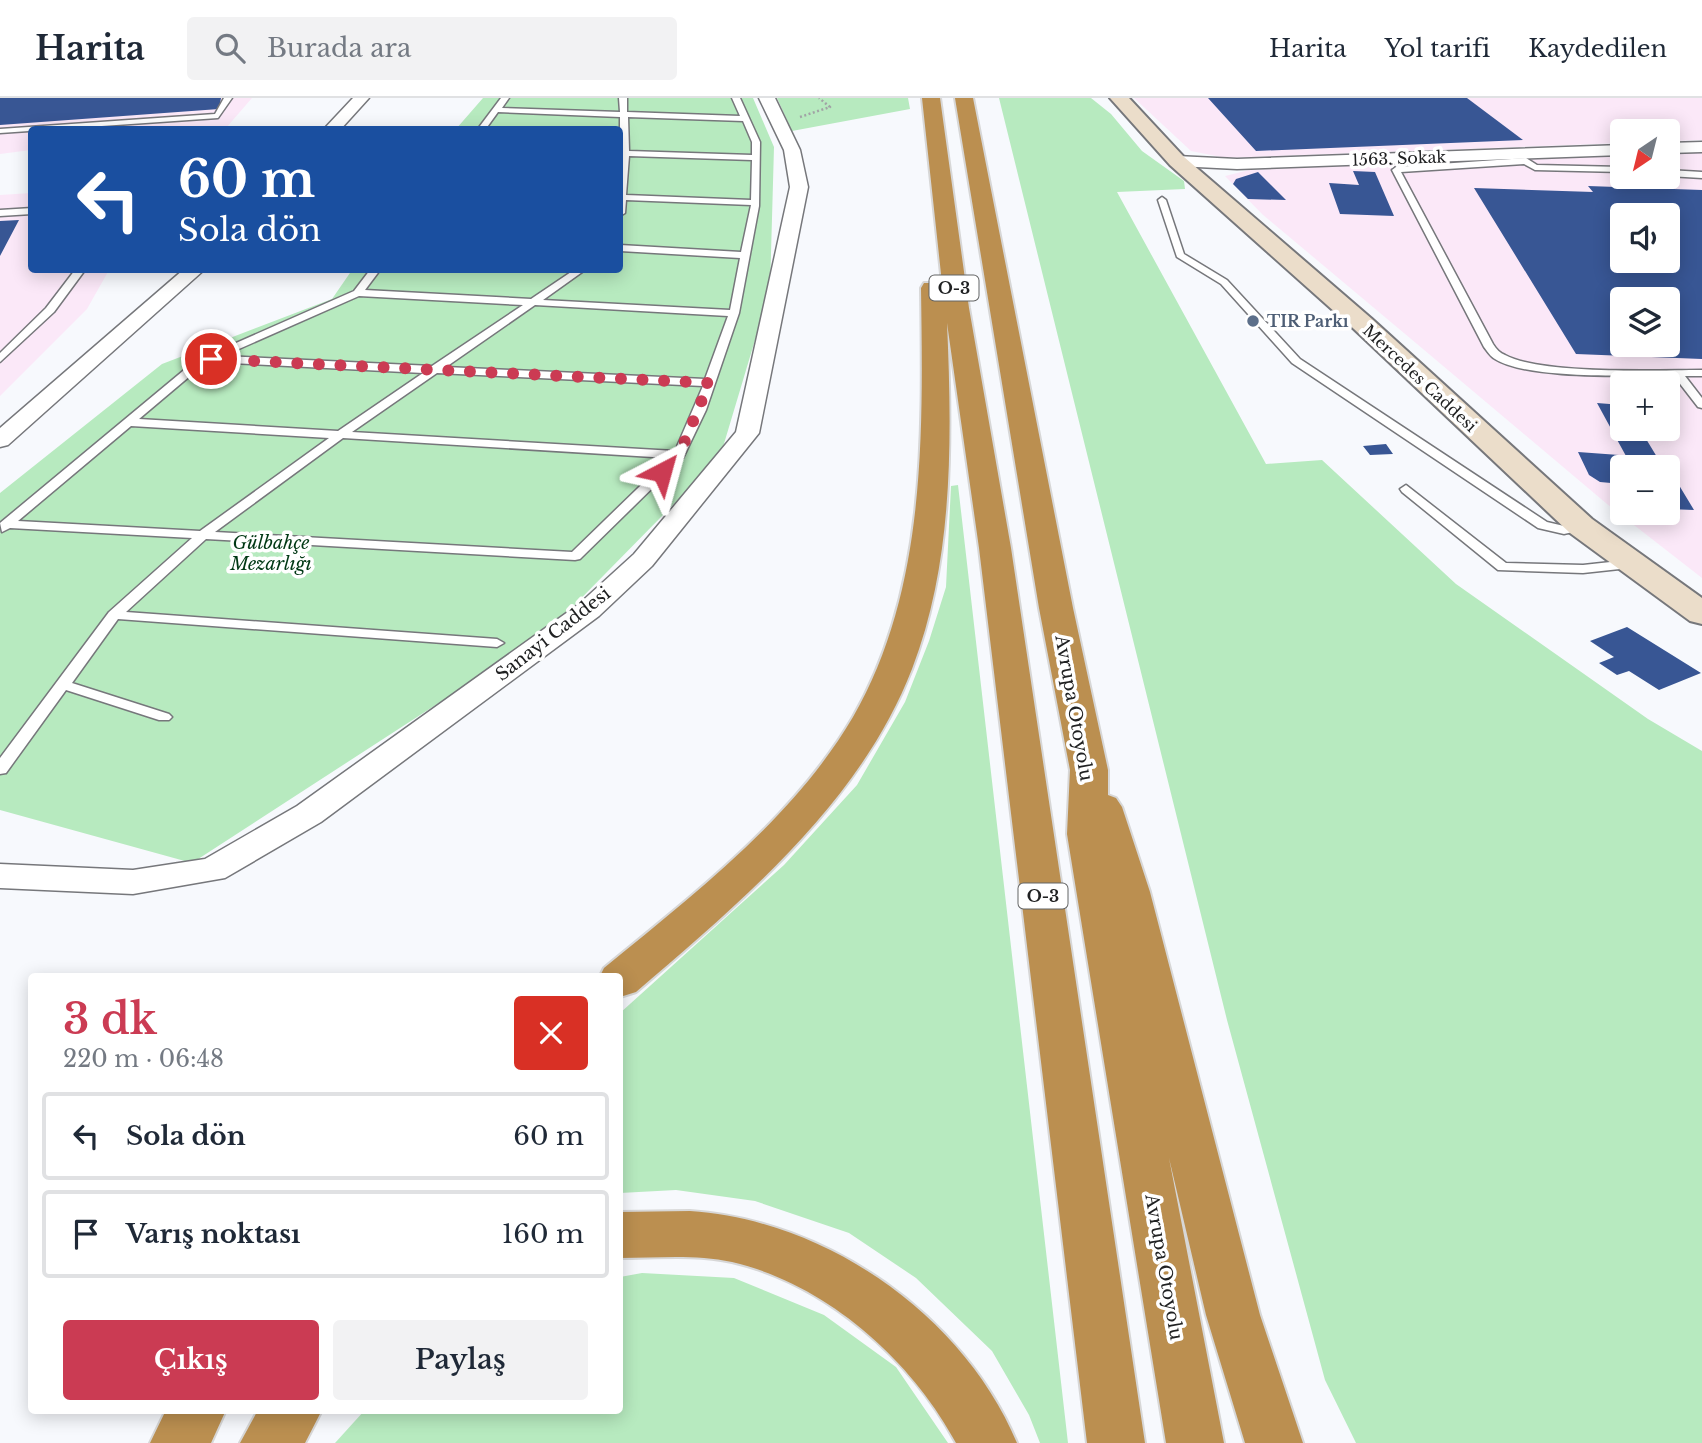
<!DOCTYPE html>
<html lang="tr">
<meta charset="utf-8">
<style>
:root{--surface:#fff;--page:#f2f2f3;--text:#1f2937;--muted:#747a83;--line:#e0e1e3;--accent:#cb3b53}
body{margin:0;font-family:"Libre Baskerville",serif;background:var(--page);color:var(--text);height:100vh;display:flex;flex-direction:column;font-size:26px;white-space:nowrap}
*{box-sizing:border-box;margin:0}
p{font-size:23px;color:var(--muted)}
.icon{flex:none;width:38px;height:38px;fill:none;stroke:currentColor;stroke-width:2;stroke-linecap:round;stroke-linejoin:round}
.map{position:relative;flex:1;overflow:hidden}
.sheet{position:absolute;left:28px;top:875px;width:595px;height:441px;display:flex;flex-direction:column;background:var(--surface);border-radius:7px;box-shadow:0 4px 18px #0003}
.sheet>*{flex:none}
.top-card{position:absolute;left:28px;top:28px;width:595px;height:147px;border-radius:7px;box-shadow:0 4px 18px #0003;background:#1a4fa0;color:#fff;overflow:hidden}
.needle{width:46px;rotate:215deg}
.controls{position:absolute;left:1610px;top:21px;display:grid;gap:14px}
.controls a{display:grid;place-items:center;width:70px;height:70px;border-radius:7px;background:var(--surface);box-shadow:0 4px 18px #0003;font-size:35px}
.pin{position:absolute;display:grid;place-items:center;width:60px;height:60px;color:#fff;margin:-30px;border:4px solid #fff;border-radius:50%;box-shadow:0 2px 7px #0007}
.me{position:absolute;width:77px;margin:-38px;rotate:39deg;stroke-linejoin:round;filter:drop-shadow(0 0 5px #0008)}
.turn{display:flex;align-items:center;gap:24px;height:147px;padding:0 35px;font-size:32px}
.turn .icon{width:91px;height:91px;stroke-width:2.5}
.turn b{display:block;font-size:49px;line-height:60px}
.round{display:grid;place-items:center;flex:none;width:74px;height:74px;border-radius:7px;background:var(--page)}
.head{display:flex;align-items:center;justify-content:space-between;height:119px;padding:0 35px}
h1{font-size:42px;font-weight:600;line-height:52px;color:var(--accent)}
.button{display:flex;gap:14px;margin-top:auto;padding:14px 35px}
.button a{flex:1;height:80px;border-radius:7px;background:var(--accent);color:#fff;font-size:28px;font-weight:600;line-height:80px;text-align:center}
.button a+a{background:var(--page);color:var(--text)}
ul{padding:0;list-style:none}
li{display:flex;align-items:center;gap:21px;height:88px;margin:0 14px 10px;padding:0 21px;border:4px solid var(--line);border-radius:7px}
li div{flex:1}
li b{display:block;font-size:26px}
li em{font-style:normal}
header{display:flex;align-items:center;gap:42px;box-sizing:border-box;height:98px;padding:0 35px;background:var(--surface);border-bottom:2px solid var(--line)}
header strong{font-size:33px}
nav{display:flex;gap:38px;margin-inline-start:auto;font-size:24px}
.search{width:490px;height:63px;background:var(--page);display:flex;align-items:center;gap:18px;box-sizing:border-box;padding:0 24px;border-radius:7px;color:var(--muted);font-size:26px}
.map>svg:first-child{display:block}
.industrial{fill:#fbe8f8;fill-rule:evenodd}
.green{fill:#b7eabf}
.building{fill:#385694;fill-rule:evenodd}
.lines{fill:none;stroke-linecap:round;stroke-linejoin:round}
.lane-casing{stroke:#76777b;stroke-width:3}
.street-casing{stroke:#76777b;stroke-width:3}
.secondary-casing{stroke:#76777b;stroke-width:4}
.highway-casing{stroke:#d7d7d7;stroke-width:4}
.path{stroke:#a1a3a5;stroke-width:2.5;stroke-dasharray:2 2.5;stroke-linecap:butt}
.lane{fill:#fff;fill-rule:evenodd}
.street{fill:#fff;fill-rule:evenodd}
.secondary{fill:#ebddca;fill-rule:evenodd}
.highway{fill:#bb8f50;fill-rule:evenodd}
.route{stroke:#cb3b53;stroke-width:12;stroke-dasharray:0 21.6}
.service-dot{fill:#5c6f8a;stroke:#fff;stroke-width:2.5}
.labels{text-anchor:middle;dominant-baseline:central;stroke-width:7;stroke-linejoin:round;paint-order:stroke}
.far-street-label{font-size:16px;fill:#202122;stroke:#fff}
.shield{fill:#fff;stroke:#636464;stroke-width:2}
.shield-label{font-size:16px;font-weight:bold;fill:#202122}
.far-service-label{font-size:16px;font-weight:bold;fill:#4e5e75;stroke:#fff;text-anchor:start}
.park-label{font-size:18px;font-style:italic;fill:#003814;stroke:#fff}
.street-label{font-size:18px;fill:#202122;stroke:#fff}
</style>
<header>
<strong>Harita</strong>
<div class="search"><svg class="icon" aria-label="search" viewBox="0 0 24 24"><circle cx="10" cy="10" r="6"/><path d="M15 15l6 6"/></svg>Burada ara</div>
<nav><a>Harita</a><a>Yol tarifi</a><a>Kaydedilen</a></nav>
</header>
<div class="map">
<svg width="1702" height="1345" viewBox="0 0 1702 1345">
<rect width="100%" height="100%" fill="#f7f9fd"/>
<path class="industrial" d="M0,0H252L226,30L32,32L31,52L0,56Z
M1134,0H1702V42L1668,43V33H1622V45L1226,60L1191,53Z
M1702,53V480L1607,406L1423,251L1262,116L1225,78L1249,72L1622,56V79H1668V54ZM1622,117H1668V163H1622ZM1622,201H1668V247H1622ZM1622,285H1668V331H1622ZM1622,369H1668V415H1622Z
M31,95L32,172H109L87,211L0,298V97Z"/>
<path class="green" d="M483,0H753L774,49L770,192L720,359L548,534L192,765L0,712V395L162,266L332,201L352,172H620V32L456,31Z
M777,0H908L910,11L792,33Z
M999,0H1091L1111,16L1142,53L1184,83L1185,91L1117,94L1266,366L1322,362L1456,486L1648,621L1702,653V1345H1356L1325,1282L1227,922Z
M958,387L1068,1345H1040L1029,1317L992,1253L916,1180L849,1135L755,1103L676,1092L620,1095V915L784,767L857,687L905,604L929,543L946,489L951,388Z
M642,1175L734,1180L824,1217L896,1269L948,1345H335L364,1313L620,1312V1179Z"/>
<path class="building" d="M0,0H221L219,11L0,27Z
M1208,0H1467L1523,42L1256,53Z
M1353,73L1375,74L1394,118L1340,116L1329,85L1359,87Z
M1258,74L1286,102L1248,101L1233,86L1236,81Z
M1588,88L1702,92V261L1576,256L1474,90L1593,94ZM1622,117H1668V163H1622ZM1622,201H1668V247H1622Z
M19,122L0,158V123Z
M1597,305L1622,307V331H1640L1657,359H1662L1694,412L1668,411V369H1632Z
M1386,346L1393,356L1370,357L1363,348Z
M1578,354L1619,357L1626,369H1622V386L1600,384L1589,377Z
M1627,529L1701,575L1659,592L1629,573L1617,577L1599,565L1614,559L1590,543Z"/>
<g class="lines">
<defs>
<path id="lane" d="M224,0H232L218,20L0,35V31L215,16Z
M501,0H509L502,10L620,14L619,0H627V14L740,18L732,0H740L760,44L759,108L739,215L706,312L683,360L580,461L575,462L206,441L126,514L497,541L504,545L497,549L118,521L72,585L169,616L172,619L169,622H159L66,592L6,675L0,676V660L109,514L192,440L10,430L2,434L0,425L195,263L354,193L370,172H380L365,192L531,201L574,172H585L543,202L730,212L740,160L620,153V147L741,154L751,107L626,102L625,115L620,118V19L498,14L485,32H477ZM628,19L743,23L752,44V57L629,53ZM629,58L752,62L751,102L626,97ZM359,198L523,207L432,268L223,258ZM535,207L728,218L705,281L446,269ZM210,264H211L423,275L338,333L139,321L203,267ZM437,275L703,288L675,353L352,334ZM131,328L329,340L200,433L18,423ZM343,340L669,360L572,454L215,434Z
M1526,60L1537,67L1622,69V74L1535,72L1524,66L1401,74L1493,246C1496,251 1500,255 1505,257C1542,277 1657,272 1702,272V278H1685L1702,300V310L1698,309L1674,278C1632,277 1528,282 1495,261C1491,259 1487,253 1484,249L1392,72L1396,69Z
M1668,72L1702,74V80L1668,78Z
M1162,99L1166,102L1184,156L1227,182L1300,261L1547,424L1564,428L1586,425V431L1564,436L1538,430L1292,265L1221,186L1177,159L1158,102Z
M32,110V116L0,118V112Z
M75,172H85L54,214L0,264V255L46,210Z
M1406,387L1506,465L1583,467L1629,462L1636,466L1629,470L1583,475L1498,472L1402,394L1400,391Z"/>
<path id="street" d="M353,0H369L340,32H323Z
M759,0H775L800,52L808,89L759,335L652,468L599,518L321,724L225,780L133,796L0,790V766L133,772L205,761L297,708L579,506L634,456L736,334L790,89L784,52Z
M1702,44V54L1668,55V45Z
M1622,47V57L1237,71L1177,68L1169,63L1177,58L1237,61Z
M183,172H204L8,347L0,349V330Z"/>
<path id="secondary" d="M1110,0H1129L1184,59L1372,221L1592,421L1702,500V526L1690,523L1570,435L1354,231L1170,67Z"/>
<path id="highway" d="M922,0H940L969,210L1011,450L1145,1345H1087L979,450L947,225C952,339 954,462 912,571C860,705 742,803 636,894L620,899V878H600L604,870C694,796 793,721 853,619C927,491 923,333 921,190L924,185H942Z
M955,0H973L1073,510L1108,672V697L1116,700L1122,709L1150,794L1260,1217L1303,1345H1245L1206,1217L1169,1060L1224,1345H1166L1067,736L1070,672L1039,510Z
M690,1113C827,1122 964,1218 1017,1345H956C911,1261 826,1186 732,1164C695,1156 657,1160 620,1160V1114Z
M166,1312H226L211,1345H150Z
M258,1312H322L305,1345H240Z"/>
</defs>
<use href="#lane" class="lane-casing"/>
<use href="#street" class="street-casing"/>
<use href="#secondary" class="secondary-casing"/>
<use href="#highway" class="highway-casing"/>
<path class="path" d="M800,19L830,9L819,0"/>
<use href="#lane" class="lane"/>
<use href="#street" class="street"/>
<use href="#secondary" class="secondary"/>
<use href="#highway" class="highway"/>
</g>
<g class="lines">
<path class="route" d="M211,261L709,285L679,357L662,374"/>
</g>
<circle class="service-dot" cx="1253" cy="223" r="7"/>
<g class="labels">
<g class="far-street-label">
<text transform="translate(1399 60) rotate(-2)">1563. Sokak</text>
<text transform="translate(1420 280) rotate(43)">Mercedes Caddesi</text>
</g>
<g class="shield">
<rect x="929.5" y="177.5" width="49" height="25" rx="5"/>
<rect x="1018.5" y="785.5" width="49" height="25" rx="5"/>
</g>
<g class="shield-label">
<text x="954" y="190">O-3</text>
<text x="1043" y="798">O-3</text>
</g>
<g class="far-service-label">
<text x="1267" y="223">TIR Parkı</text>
</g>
<g class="park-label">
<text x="271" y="445">Gülbahçe<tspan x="271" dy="21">Mezarlığı</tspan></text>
</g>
<g class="street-label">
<text transform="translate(553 536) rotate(-38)">Sanayi Caddesi</text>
<text transform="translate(1074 610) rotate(80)">Avrupa Otoyolu</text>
<text transform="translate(1164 1169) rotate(80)">Avrupa Otoyolu</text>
</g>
</g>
</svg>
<div class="controls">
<a><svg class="needle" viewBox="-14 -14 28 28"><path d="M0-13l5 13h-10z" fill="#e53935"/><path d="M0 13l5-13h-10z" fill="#747a83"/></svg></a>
<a><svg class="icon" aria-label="sound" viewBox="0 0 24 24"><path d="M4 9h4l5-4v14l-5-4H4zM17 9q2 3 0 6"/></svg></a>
<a><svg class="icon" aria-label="layers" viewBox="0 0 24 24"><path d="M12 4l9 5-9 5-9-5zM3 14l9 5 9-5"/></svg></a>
<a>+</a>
<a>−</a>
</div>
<div class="pin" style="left:211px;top:261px;background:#d93025"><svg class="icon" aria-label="arrive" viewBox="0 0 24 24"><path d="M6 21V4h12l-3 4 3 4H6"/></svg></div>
<svg class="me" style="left:662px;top:374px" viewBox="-20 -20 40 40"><path d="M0-17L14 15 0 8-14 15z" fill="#cb3b53" stroke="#fff" stroke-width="4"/></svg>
<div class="top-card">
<div class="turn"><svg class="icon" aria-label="left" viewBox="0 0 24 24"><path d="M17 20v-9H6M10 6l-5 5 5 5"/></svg><div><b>60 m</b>Sola dön</div></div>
</div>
<section class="sheet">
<div class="head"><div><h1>3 dk</h1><p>220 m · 06:48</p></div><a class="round" style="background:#d93025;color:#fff"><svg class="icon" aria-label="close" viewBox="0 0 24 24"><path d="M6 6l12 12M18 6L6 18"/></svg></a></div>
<ul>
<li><svg class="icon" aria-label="left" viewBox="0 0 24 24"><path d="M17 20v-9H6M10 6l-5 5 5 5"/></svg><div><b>Sola dön</b></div><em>60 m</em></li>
<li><svg class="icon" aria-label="arrive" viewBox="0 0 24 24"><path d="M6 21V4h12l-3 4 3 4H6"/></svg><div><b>Varış noktası</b></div><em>160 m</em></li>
</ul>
<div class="button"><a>Çıkış</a><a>Paylaş</a></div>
</section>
</div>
